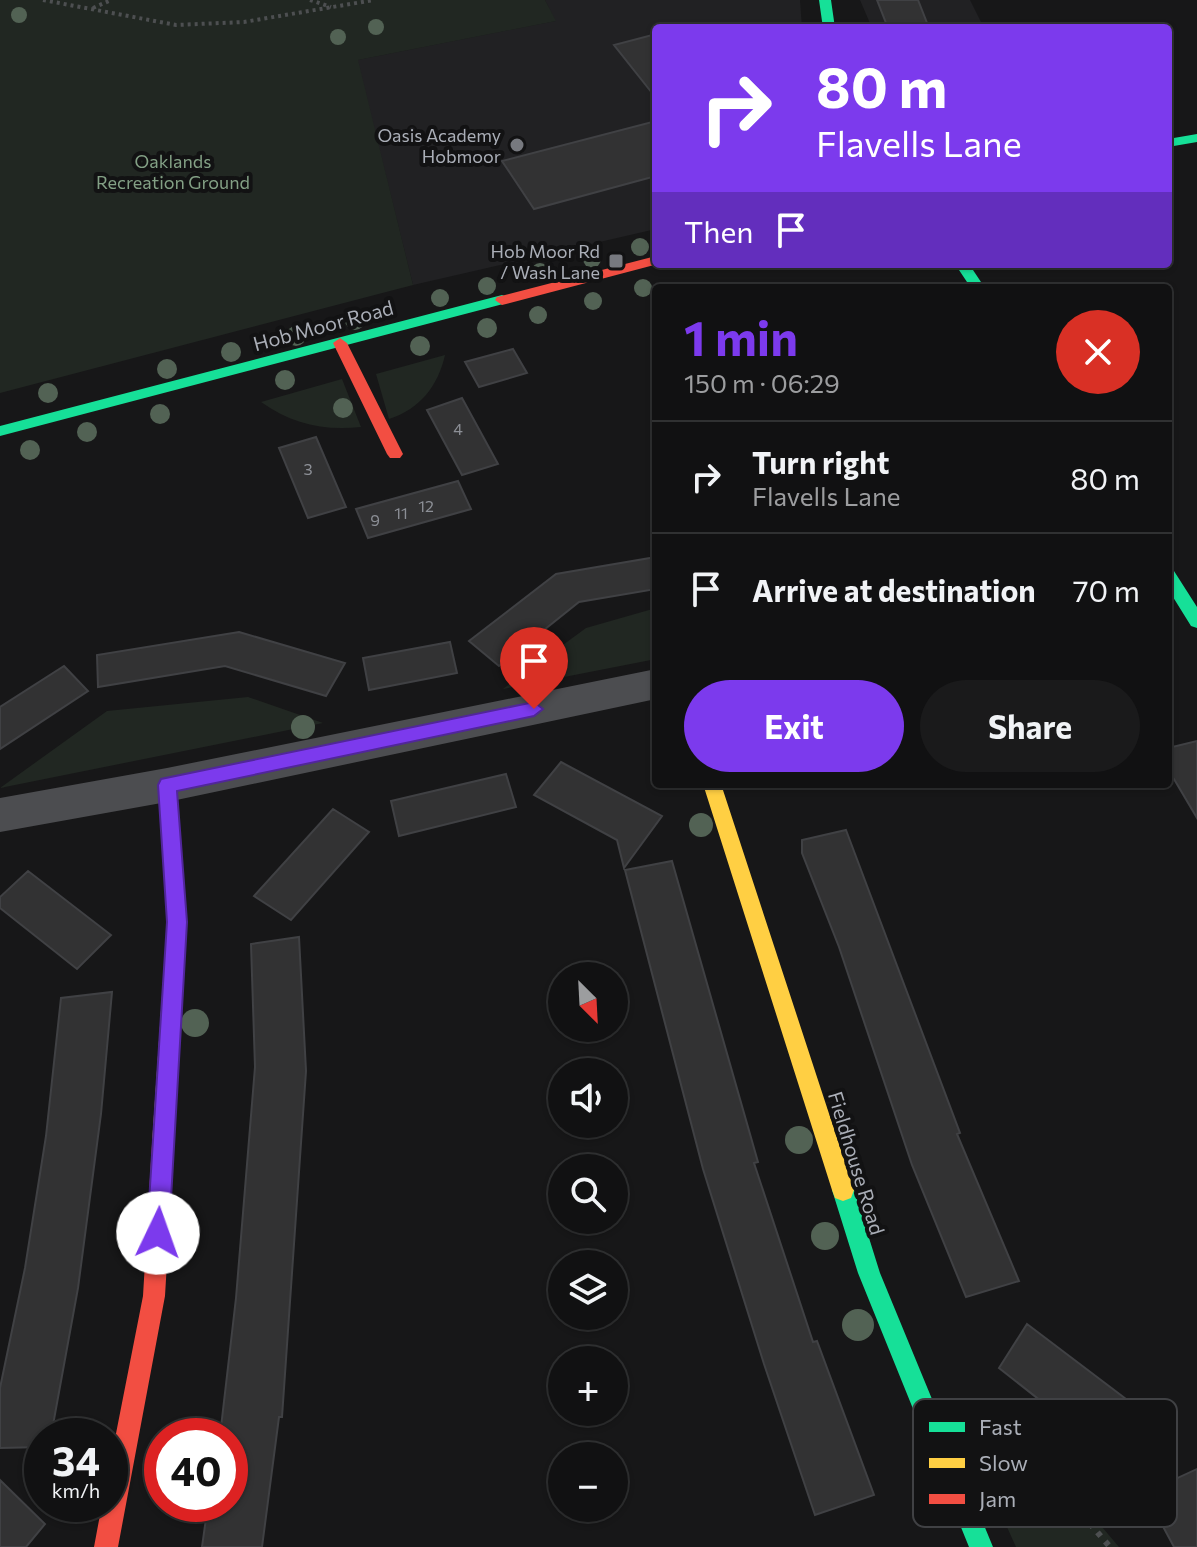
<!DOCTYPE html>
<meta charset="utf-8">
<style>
:root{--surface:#111112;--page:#1a1a1b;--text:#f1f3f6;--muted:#9c9d9f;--line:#303132;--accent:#7c3aed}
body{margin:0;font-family:Commissioner,sans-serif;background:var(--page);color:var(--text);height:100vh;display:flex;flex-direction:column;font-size:30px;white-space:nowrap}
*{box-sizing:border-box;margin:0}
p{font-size:26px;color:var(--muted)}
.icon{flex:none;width:44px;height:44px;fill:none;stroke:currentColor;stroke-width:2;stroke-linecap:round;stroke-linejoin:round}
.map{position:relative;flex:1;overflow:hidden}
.sheet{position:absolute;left:652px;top:284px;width:520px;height:504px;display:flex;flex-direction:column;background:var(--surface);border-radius:8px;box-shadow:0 2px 6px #0004,0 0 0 2px var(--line)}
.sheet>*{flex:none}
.banner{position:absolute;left:652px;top:24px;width:520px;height:244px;border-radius:8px;box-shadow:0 2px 6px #0004,0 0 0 2px var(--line);background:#7c3aed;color:#fff;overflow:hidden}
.needle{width:52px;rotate:156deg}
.fabs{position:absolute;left:548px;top:962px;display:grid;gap:16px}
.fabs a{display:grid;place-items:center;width:80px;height:80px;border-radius:50%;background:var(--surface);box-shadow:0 2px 6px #0004,0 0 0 2px var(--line);font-size:40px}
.speed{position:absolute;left:24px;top:1418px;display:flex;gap:16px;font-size:40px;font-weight:700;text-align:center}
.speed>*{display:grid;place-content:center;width:104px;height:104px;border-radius:50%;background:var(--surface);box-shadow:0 2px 6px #0004,0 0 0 2px var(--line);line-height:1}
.speed small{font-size:20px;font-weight:400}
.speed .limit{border:12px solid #d22;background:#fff;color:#111}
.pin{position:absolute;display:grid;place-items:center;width:68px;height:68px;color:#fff;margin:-82px -34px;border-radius:50% 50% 50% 0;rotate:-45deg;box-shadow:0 0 8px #0007}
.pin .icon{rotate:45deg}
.me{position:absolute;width:88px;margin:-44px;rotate:3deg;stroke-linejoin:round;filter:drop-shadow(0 0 6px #0008)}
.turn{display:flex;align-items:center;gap:28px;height:168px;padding:0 32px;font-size:36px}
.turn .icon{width:104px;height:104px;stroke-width:2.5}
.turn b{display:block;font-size:56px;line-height:68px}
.then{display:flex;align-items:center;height:76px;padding:0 32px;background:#0003;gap:16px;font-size:30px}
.round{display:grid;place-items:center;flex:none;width:84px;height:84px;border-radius:42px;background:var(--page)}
.overview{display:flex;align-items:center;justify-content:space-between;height:136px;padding:0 32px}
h1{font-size:48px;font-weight:700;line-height:60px;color:var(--accent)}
.primary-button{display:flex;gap:16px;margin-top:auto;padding:16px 32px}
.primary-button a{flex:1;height:92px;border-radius:48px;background:var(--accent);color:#fff;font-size:32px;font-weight:700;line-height:92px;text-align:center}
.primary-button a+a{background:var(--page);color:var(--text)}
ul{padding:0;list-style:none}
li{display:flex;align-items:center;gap:24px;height:112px;padding:0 32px;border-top:2px solid var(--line)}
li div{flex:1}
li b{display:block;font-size:30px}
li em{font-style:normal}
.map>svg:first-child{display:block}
.built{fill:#212123}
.green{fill:#212722}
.building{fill:#323233;stroke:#404144;stroke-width:2}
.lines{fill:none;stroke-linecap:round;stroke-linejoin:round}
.path-far1{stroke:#4d4f51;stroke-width:4;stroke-dasharray:3 4;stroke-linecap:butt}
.path{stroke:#4d4f51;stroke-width:6;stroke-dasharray:5 7;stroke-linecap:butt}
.street{fill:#4c4d50;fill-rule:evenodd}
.fast{fill:#16e098;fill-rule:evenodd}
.slow{fill:#ffcf43;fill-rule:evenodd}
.jam{fill:#f24e42;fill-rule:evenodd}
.tree{fill:#526254}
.route{fill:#7c3aed;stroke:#51269a;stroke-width:2}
.poi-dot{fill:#77797f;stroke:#121213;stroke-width:3}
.labels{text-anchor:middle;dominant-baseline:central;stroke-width:8;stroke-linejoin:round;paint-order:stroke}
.number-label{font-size:16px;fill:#8c8f96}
.far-poi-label{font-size:18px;fill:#aaaeb7;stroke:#121213;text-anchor:end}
.far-park-label{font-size:18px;fill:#83a085;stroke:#121213}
.street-label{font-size:20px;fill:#aaaeb7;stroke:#121213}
.key{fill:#121213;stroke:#404144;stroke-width:2}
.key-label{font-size:22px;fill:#aaaeb7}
</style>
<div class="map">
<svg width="1197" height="1547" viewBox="0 0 1197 1547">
<rect width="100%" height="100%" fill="#171718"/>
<path class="built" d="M545,0H800L802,28H656V229L413,285L357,60L555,21Z
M860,0H970L984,28H872Z"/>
<path class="green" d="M0,0H545L556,21L358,60L413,285L0,393Z
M445,355C438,386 420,409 389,419L376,374Z
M342,379L361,427C323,431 292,424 261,402Z
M656,608V659L503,689L586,628Z
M248,697L323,723L0,788L107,711Z
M961,1425L997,1432L1069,1488L1119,1547H1016Z"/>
<path class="building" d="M877,0H918L929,28H888Z
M656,34V98L614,45Z
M656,121V176L534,209L502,161Z
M513,349L527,373L479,387L465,362Z
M462,398L498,464L462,475L427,410Z
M316,437L346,507L308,518L279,448Z
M458,481L471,509L368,538L356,509Z
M656,557V589L579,602L499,666L469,641L556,574Z
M239,632L345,663L326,696L225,666L98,687L97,655Z
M450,642L457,673L369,690L363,658Z
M64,666L88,691L0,749V707Z
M1197,741V818L1168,769V748Z
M561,762L662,816L624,868L617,840L534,795Z
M506,774L516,807L399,836L391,801Z
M333,809L369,832L291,920L254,896Z
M846,830L960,1133L957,1134L1019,1281L966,1297L912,1165L839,947L802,853V840Z
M672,861L758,1162L754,1163L813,1342L817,1341L874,1495L815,1515L764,1364L703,1169L625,870Z
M28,871L111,935L77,969L0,908V897Z
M299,937L306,1071L282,1417H279L262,1547H202L208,1504H230V1436H220L236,1298L255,1067L251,944Z
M112,992L101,1114L78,1288L51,1436H42V1447L0,1448V1388L25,1268L46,1136L61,998Z
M1027,1324L1159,1424L1131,1472L999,1368Z
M1197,1469V1547H1174L1145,1493Z
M0,1480L45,1524L26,1547H0Z"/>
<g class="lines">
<path class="path-far1" d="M43,0L176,25L244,22L374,0
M310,0L331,7
M93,8L111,0"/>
<path class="path" d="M982,1434L1028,1451L1110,1547"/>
<path class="street" d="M656,669V699L167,802L0,832V798L167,768Z"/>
<path class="fast" d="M819,0H831L835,28H823Z
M1197,134V142L1168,147V139Z
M955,264H969L985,288H971Z
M502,295L507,297V303L0,436V426Z
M1168,569L1174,571L1197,607V628L1191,626L1168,589Z
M843,1179L851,1182L854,1190L880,1273L993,1547H969L858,1273L832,1190L835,1182Z"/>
<path class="slow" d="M167,777L173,780L176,785L187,922L174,1144L170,1151L163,1154L156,1151L152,1144L167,922L158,785L161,780Z
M703,784H721L854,1190L851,1198L843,1201L835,1198L832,1190Z"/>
<path class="jam" d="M656,256L658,264L502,305L495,300L497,297Z
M340,338L347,343L403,454L400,458H390L387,454L333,343Z
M163,1134L170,1137L174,1144L165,1296L118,1547H94L102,1504H110V1464L143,1296L152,1144L156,1137Z"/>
</g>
<g class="tree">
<circle cx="19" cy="15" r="8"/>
<circle cx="376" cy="27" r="8"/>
<circle cx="338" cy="37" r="8"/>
<circle cx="640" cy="247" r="9"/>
<circle cx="592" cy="259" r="9"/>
<circle cx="540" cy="272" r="9"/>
<circle cx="487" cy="286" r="9"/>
<circle cx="643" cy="288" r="9"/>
<circle cx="440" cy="298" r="9"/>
<circle cx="593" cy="301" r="9"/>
<circle cx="538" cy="315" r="9"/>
<circle cx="355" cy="320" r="10"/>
<circle cx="487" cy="328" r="10"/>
<circle cx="296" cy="336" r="10"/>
<circle cx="420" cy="346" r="10"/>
<circle cx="231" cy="352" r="10"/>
<circle cx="167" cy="369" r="10"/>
<circle cx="285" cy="380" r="10"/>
<circle cx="48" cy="393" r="10"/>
<circle cx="343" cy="408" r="10"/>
<circle cx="160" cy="414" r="10"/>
<circle cx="87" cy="432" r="10"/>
<circle cx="30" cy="450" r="10"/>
<circle cx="303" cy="727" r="12"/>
<circle cx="701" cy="825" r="12"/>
<circle cx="195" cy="1023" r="14"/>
<circle cx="799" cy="1140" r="14"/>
<circle cx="825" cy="1236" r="14"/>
<circle cx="858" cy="1325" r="16"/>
</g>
<path class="route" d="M534,702L543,709L534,716L177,791L187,922L169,1233L166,1241L158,1244L150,1241L147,1233L167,922L158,785L161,779Z"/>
<g class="poi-dot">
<circle cx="517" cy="145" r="8"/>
<rect x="608" y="253" width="16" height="16" rx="4"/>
</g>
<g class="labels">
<g class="number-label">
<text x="458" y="428">4</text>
<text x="308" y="468">3</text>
<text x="426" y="505">12</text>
<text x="401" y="512">11</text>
<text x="375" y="519">9</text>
</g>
<g class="far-poi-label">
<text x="501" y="135">Oasis Academy<tspan x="501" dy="21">Hobmoor</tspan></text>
<text x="600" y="251">Hob Moor Rd<tspan x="600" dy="21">/ Wash Lane</tspan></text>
</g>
<g class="far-park-label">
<text x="173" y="161">Oaklands<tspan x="173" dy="21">Recreation Ground</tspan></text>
</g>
<g class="street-label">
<text transform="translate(323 325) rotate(-15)">Hob Moor Road</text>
<text transform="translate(857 1163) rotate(73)">Fieldhouse Road</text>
</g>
</g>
<rect x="913" y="1399" width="264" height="128" rx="12" class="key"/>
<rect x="929" y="1422" width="36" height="10" fill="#16e098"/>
<rect x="929" y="1458" width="36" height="10" fill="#ffcf43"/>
<rect x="929" y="1494" width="36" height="10" fill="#f24e42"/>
<g class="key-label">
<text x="979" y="1435">Fast</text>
<text x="979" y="1471">Slow</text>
<text x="979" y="1507">Jam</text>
</g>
</svg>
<div class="fabs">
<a><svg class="needle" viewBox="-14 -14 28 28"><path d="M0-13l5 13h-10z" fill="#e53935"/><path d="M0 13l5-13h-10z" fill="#9c9d9f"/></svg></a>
<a><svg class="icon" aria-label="sound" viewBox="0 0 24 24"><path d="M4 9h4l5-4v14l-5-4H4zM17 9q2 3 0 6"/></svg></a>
<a><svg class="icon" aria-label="search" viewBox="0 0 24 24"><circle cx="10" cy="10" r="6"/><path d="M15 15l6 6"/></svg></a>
<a><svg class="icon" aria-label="layers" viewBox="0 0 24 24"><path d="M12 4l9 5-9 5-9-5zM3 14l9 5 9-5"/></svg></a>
<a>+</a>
<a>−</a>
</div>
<div class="speed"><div>34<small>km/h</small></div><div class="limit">40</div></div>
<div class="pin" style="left:534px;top:709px;background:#d93025"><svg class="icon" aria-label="arrive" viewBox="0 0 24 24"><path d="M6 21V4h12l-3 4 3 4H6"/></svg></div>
<svg class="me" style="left:158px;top:1233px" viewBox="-20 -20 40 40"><circle r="19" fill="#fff"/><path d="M0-13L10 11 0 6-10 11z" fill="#7c3aed"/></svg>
<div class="banner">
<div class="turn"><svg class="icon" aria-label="right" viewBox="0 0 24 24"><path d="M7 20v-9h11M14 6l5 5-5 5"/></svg><div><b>80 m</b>Flavells Lane</div></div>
<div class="then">Then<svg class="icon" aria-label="arrive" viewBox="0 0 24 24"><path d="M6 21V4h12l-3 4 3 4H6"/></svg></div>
</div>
<section class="sheet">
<div class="overview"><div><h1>1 min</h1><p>150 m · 06:29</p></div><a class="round" style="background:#d93025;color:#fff"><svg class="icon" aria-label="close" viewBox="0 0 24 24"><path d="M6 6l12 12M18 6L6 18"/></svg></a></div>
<ul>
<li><svg class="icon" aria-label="right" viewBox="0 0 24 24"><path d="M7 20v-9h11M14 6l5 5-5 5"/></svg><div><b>Turn right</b><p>Flavells Lane</p></div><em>80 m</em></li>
<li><svg class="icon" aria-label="arrive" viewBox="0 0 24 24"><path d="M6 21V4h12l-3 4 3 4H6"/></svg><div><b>Arrive at destination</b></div><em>70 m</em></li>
</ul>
<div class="primary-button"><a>Exit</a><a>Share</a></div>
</section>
</div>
